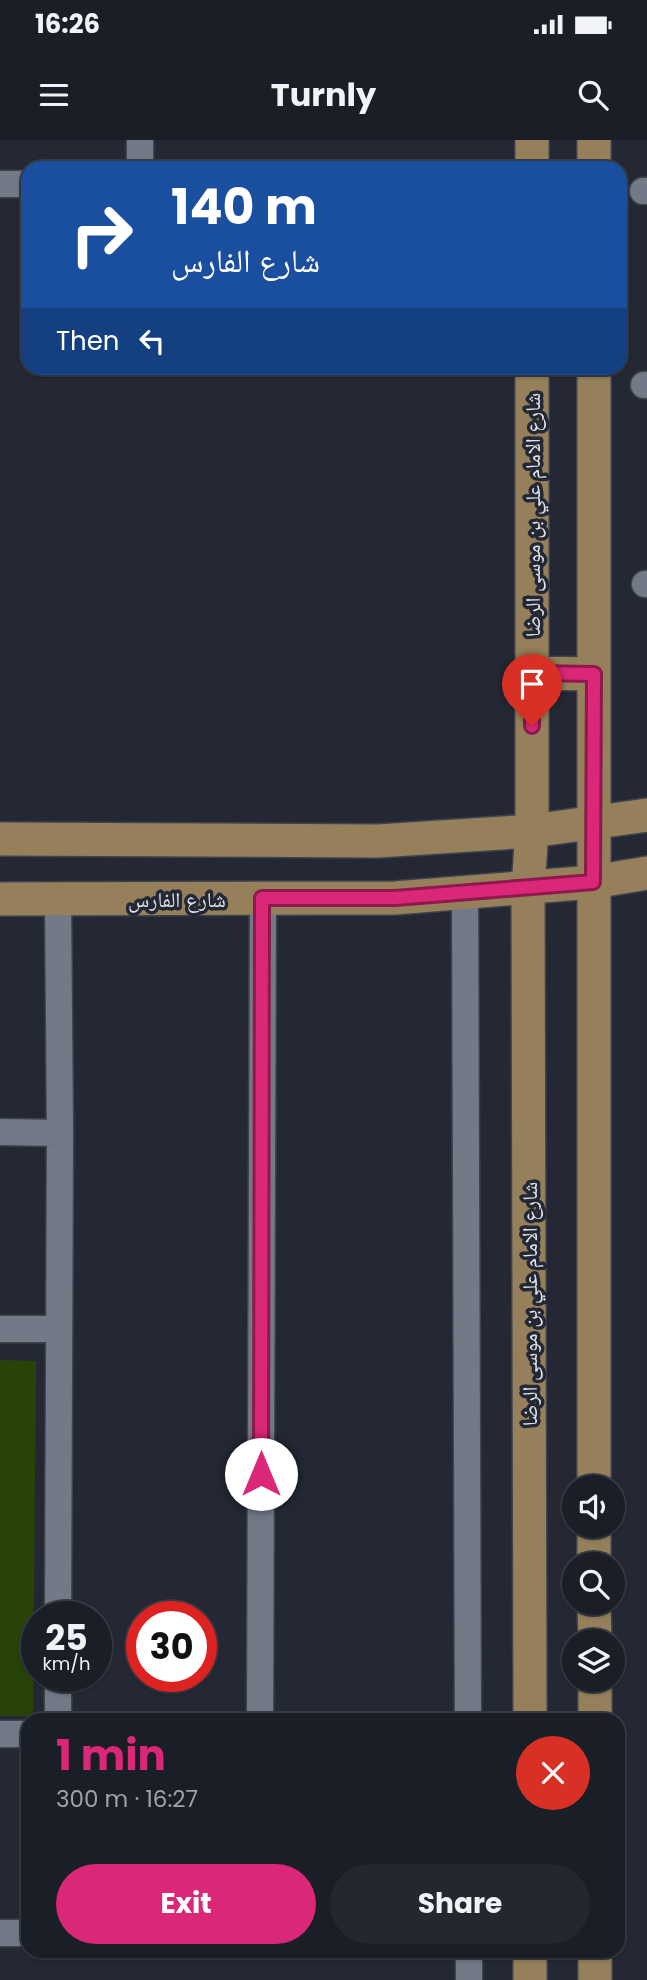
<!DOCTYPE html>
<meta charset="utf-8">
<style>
:root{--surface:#1a1e27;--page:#23272f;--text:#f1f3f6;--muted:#9fa2a7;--line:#383c44;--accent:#db2777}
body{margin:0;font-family:Poppins,"Noto Naskh Arabic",sans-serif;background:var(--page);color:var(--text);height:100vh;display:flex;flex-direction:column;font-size:26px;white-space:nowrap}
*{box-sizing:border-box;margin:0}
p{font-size:23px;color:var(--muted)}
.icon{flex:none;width:38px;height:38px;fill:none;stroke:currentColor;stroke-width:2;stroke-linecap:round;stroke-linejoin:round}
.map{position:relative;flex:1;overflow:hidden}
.drawer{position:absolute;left:21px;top:1573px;width:604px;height:245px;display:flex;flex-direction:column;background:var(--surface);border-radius:21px;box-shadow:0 2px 5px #0004,0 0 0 2px var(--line)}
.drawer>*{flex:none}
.banner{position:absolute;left:21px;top:21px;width:606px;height:214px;border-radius:21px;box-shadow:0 2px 5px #0004,0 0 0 2px var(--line);background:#1a4fa0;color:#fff;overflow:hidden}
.controls{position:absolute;left:562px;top:1335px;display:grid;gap:14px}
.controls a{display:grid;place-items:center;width:63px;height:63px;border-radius:50%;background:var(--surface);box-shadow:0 2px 5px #0004,0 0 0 2px var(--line);font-size:35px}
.speed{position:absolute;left:21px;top:1461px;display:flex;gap:14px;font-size:35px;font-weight:700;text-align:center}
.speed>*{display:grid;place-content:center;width:91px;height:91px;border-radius:50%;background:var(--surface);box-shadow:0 2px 5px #0004,0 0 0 2px var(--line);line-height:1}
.speed small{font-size:18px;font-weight:400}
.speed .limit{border:10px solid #d22;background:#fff;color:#111}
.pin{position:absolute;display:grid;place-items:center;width:60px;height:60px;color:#fff;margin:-72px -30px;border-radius:50% 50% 50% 0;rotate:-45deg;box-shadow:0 0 7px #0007}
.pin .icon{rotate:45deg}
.me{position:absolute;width:77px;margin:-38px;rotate:0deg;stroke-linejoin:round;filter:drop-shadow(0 0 5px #0008)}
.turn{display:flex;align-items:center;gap:24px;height:147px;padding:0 35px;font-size:32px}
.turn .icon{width:91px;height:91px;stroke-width:2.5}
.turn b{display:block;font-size:49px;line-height:60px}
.then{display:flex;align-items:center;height:66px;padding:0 35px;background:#0003;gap:14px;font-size:26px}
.round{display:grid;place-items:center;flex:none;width:74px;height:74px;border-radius:37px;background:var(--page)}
.summary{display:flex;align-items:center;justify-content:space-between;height:119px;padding:0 35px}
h1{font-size:42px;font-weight:700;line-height:52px;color:var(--accent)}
.action{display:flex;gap:14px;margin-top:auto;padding:14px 35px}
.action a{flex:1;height:80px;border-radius:42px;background:var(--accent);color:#fff;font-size:28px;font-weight:700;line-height:80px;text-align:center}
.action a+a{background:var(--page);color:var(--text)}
.status{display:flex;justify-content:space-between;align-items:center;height:49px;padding:0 35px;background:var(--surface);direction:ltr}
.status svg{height:19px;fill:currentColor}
header{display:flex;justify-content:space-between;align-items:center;height:91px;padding:0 35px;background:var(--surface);font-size:32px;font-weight:700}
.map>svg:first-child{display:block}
.green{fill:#274308}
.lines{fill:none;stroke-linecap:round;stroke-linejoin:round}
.minor-casing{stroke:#3e434c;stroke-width:29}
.major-casing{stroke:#3e434c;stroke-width:36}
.minor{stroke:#727987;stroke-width:26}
.major{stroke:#95805b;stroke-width:33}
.route-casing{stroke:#8e194d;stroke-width:18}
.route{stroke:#db2777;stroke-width:12}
.labels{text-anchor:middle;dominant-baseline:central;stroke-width:7;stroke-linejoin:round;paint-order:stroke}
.street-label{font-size:21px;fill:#dde1e9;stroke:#232834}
</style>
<div class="status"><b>16:26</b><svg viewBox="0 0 49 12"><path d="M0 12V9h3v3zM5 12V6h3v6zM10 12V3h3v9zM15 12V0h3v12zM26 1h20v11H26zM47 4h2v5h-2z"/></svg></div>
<header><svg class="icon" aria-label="menu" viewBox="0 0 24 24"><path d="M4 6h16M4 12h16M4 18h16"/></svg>Turnly<svg class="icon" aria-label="search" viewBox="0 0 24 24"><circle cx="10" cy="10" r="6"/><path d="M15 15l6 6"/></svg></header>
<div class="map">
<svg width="647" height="1840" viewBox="0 0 647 1840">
<rect width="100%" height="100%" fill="#232834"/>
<path class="green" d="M0,1220L36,1221L33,1576H0Z"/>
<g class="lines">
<defs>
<path id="minor" d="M140,28V0
M0,44H28
M643,51H647
M644,245H647
M645,444H647
M465,753L468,1580
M0,992L60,993
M0,1189H59
M58,1477L60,993L58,759
M58,1580V1536
M260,1580L263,758
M0,1594H28
M0,1793H28
M469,1811V1840"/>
<path id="major" d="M594,0V28
M532,28V0
M594,228V1348
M532,533L594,534
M0,699L378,701L532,691L647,675
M0,759L395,758L593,742L647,733
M594,1386V1424
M594,1463L595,1502
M595,1540V1580
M530,1580L528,747L532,691V228
M530,1811V1840
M595,1811V1840"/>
</defs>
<use href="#minor" class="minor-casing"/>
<use href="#major" class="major-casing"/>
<use href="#minor" class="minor"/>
<use href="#major" class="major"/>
</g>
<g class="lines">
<defs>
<path id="route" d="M261,1334L262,758H395L593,742L594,534L532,533V586"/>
</defs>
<use href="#route" class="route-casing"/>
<use href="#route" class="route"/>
</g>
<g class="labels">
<g class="street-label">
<text transform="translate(532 375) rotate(-90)">شارع الامام علي بن موسى الرضا</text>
<text x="177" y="759">شارع الفارس</text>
<text transform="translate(529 1164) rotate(-90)">شارع الامام علي بن موسى الرضا</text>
</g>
</g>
</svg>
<div class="controls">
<a><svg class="icon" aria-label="sound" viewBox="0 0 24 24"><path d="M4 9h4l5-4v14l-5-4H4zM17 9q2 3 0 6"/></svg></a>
<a><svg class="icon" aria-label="search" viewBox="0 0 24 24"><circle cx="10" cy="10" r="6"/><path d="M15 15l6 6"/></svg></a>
<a><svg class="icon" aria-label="layers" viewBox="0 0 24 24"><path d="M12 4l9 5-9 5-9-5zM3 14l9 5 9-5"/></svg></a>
</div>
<div class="speed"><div>25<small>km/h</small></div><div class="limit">30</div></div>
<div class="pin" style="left:532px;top:586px;background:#d93025"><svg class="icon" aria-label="arrive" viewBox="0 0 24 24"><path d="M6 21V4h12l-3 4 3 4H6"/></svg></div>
<svg class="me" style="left:261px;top:1334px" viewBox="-20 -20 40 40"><circle r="19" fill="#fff"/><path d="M0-13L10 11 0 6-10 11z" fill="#db2777"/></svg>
<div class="banner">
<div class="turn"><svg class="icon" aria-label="right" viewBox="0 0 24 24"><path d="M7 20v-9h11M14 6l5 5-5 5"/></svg><div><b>140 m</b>شارع الفارس</div></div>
<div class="then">Then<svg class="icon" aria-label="left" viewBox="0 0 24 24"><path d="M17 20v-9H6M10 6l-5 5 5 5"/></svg></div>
</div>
<section class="drawer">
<div class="summary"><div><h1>1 min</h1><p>300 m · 16:27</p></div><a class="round" style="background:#d93025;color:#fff"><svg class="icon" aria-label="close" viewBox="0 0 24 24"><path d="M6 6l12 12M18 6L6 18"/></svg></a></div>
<div class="action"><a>Exit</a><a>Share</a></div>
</section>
</div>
